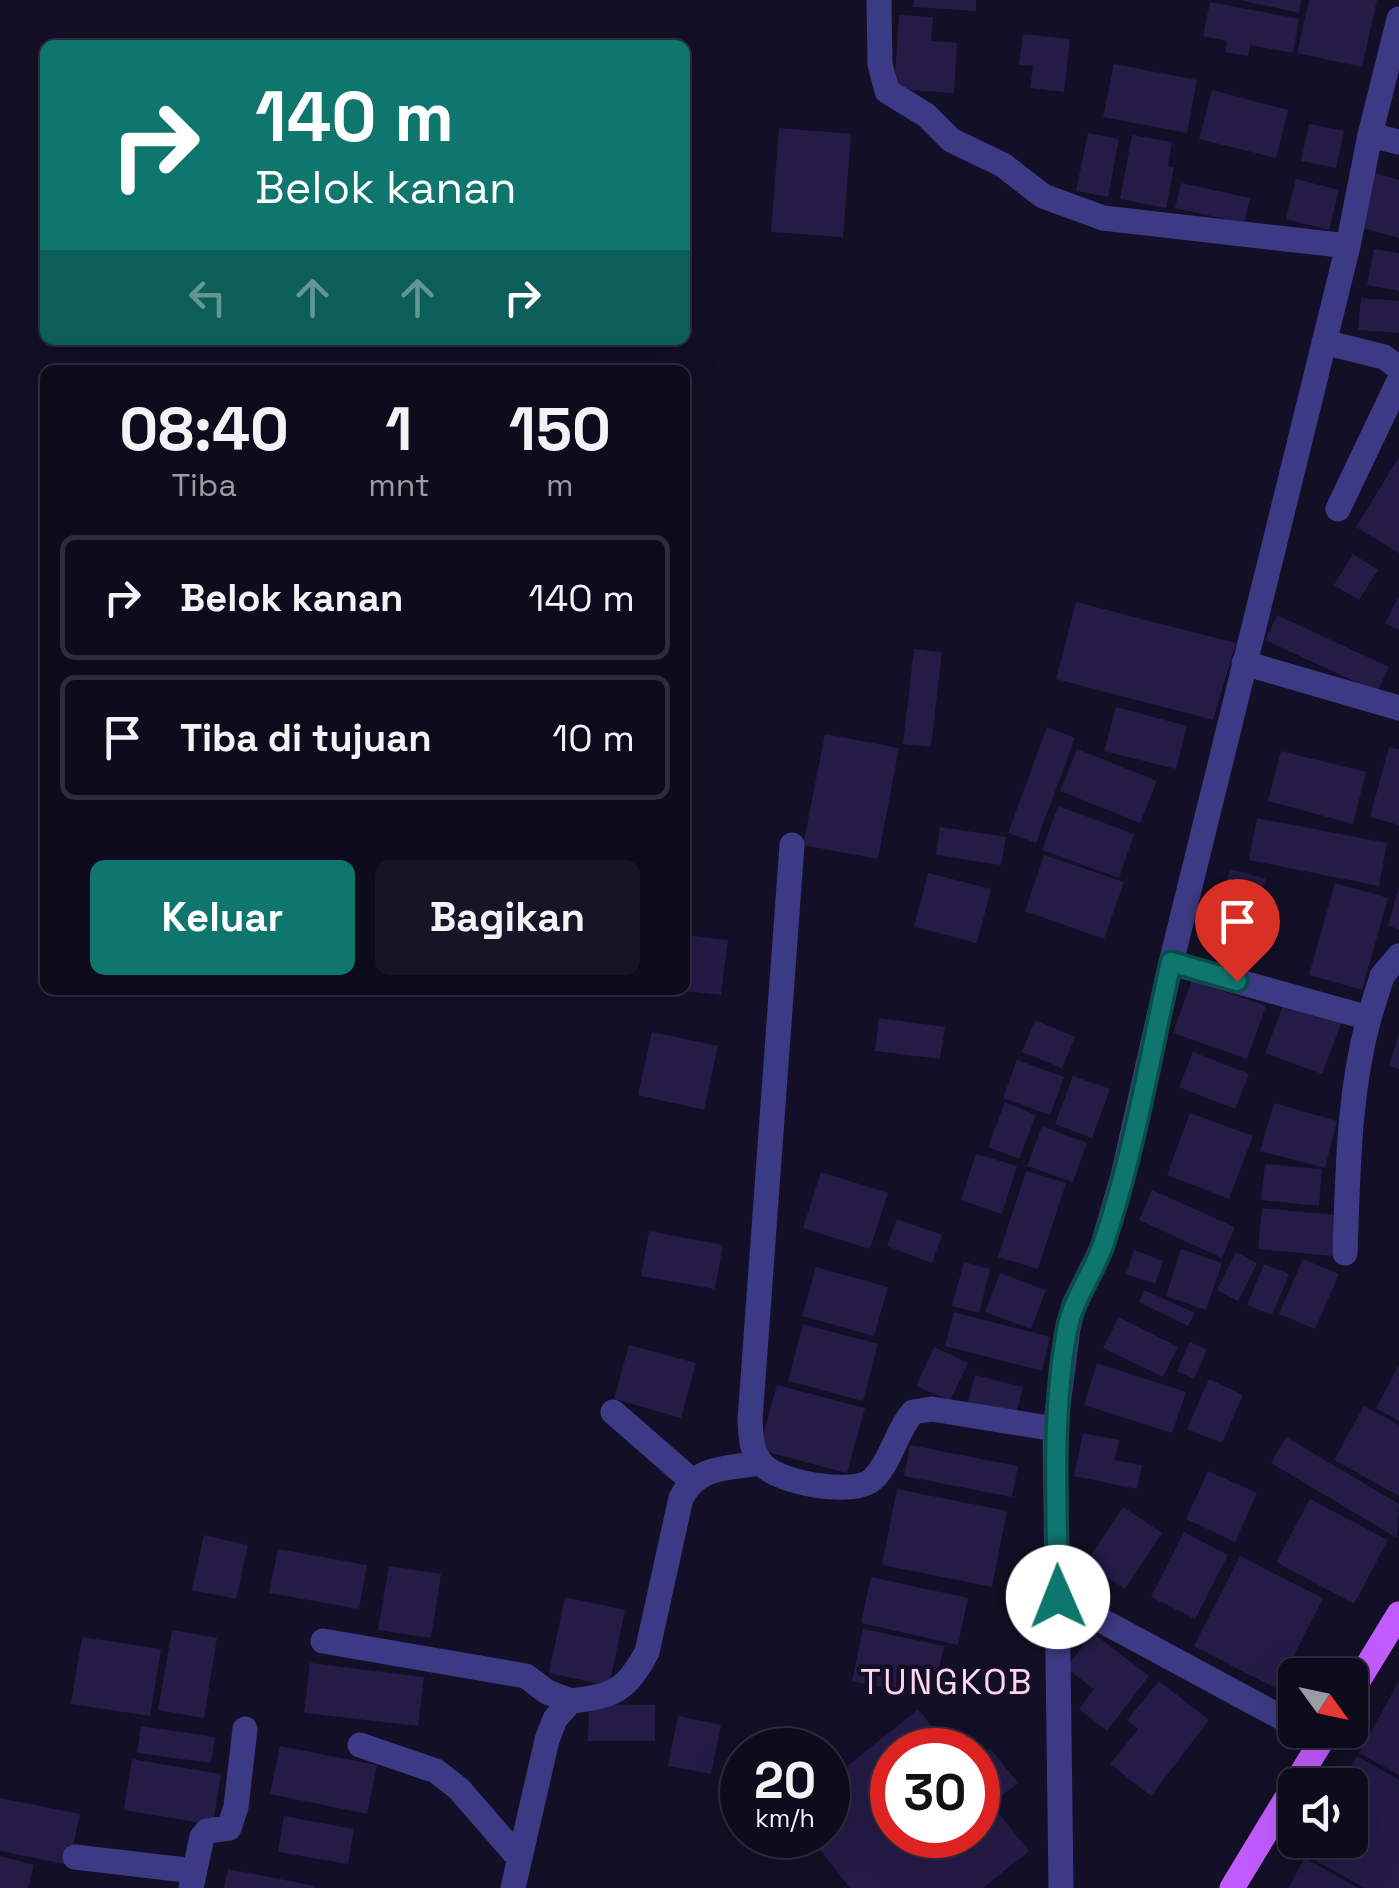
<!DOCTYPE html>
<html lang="id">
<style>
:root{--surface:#0e0b1c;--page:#171425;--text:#f1f3f6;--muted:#9b9ba3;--line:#2e2b3b;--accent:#0f766e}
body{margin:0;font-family:"Space Grotesk",sans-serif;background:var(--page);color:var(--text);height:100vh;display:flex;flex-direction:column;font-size:38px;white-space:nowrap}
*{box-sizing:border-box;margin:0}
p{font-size:32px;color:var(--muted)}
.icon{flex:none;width:55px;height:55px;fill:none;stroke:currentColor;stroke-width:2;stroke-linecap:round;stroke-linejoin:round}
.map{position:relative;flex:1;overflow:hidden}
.details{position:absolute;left:40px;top:365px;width:650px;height:630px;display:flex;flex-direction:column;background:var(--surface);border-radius:15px;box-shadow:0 10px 40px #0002,0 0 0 2px var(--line)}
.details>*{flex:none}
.guide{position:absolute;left:40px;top:40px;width:650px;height:305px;border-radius:15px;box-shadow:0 10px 40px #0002,0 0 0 2px var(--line);background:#0f766e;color:#fff;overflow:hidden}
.needle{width:65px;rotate:123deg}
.buttons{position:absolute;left:1278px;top:1658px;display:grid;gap:20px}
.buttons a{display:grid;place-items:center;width:90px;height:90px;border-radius:15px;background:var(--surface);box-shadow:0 10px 40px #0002,0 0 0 2px var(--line);font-size:50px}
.speed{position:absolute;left:720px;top:1728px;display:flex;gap:20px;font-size:50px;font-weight:700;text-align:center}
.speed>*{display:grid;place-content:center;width:130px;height:130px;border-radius:50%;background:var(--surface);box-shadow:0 10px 40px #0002,0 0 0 2px var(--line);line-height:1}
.speed small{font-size:25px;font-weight:400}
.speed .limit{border:15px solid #d22;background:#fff;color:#111}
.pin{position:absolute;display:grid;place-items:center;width:85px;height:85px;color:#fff;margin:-102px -42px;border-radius:50% 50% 50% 0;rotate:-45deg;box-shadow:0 0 10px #0007}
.pin .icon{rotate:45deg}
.me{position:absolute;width:110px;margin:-55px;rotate:359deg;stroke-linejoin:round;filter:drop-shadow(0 0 8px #0008)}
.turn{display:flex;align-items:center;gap:35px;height:210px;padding:0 50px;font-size:45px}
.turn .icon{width:130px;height:130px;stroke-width:2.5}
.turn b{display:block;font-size:70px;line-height:85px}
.lanes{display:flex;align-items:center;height:95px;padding:0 50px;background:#0003;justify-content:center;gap:50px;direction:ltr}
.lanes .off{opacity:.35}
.eta{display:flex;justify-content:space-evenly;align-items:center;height:170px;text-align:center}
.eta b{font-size:60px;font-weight:700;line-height:70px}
.action{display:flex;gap:20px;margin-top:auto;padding:20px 50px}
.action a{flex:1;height:115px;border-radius:15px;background:var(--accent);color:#fff;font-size:40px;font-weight:700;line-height:115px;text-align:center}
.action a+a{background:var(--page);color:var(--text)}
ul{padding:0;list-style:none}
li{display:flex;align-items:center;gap:30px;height:125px;margin:0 20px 15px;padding:0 30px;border:5px solid var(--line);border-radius:15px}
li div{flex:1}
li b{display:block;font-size:38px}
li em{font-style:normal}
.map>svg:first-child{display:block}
.building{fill:#241b47}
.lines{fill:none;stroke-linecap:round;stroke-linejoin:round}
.minor{stroke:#3d3a85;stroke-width:25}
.major{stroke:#c25bff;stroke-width:25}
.route-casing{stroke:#0a4d48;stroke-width:25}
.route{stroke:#0f766e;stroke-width:18}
.labels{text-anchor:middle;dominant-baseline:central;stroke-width:9;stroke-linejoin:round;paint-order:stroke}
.quarter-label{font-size:35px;letter-spacing:2.5px;fill:#ffd6f0;stroke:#130f26}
</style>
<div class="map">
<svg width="1399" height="1888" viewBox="0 0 1399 1888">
<rect width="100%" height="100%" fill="#130f26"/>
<path class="building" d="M914,0H976V11L913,7Z
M1240,0H1301L1299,13Z
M1309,0H1377L1362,67L1297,53Z
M1210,2L1299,19L1293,53L1250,45L1248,56L1225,52L1227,41L1203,36Z
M899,15L933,17L931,41L957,43L954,93L894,89Z
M1023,34L1070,39L1064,92L1030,88L1033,66L1019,65Z
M1114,64L1197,80L1187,133L1103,117Z
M1212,90L1288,110L1276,158L1199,139Z
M1309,124L1344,131L1336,168L1301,161Z
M779,128L851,134L843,237L771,232Z
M1088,133L1119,139L1108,197L1076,191Z
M1132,135L1172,142L1168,166L1174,167L1166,208L1120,199Z
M1369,171L1399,180V238L1353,225Z
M1296,179L1339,190L1329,230L1286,219Z
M1181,183L1250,198L1244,223L1175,208Z
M1374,249L1399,253V291L1367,285Z
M1361,298L1399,301V333L1358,330Z
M1399,457V553L1356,527Z
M1353,554L1378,570L1359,600L1334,585Z
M1399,596V630L1385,623Z
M1076,602L1236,643L1213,720L1056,679Z
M1277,615L1389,667L1377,692L1265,640Z
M914,649L942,652L931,747L903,744Z
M1116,707L1187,726L1176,769L1104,751Z
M1047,727L1075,738L1036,843L1008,833Z
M825,734L899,748L878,859L803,845Z
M1389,747L1399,749V825L1370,817Z
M1077,749L1157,781L1140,823L1060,791Z
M1281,751L1366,772L1353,824L1268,801Z
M1058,806L1134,834L1119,878L1042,850Z
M1257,818L1387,843L1379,886L1249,860Z
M940,827L1006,837L1001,865L936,855Z
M1044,855L1124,882L1104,939L1025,911Z
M1230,869L1266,879L1244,960L1207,950Z
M928,873L991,889L977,943L914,927Z
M1335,883L1388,898L1362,990L1309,975Z
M1398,890H1399V929L1388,926Z
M685,935L728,940L721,995L685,991Z
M1192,980L1266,1006L1247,1059L1173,1033Z
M1286,998L1343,1019L1322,1074L1265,1053Z
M879,1018L945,1027L940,1059L875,1051Z
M1035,1020L1075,1037L1062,1068L1022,1052Z
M652,1032L718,1046L704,1110L638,1095Z
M1399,1034V1069L1389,1066Z
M1193,1052L1249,1074L1235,1109L1179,1087Z
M1017,1060L1064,1077L1050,1115L1003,1098Z
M1073,1076L1110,1089L1092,1138L1055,1124Z
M1005,1102L1036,1115L1019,1159L988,1147Z
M1274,1103L1337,1121L1325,1168L1260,1151Z
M1190,1113L1253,1136L1229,1199L1167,1175Z
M1042,1126L1087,1143L1073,1182L1027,1166Z
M976,1154L1017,1166L1002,1214L961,1200Z
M1265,1164L1322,1169L1319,1206L1261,1200Z
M1026,1171L1066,1183L1038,1269L998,1257Z
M821,1172L888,1193L870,1249L803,1228Z
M1152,1190L1235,1227L1222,1258L1139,1220Z
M1262,1208L1336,1215L1332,1256L1258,1249Z
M897,1219L942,1235L932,1263L887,1246Z
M649,1231L723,1245L715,1289L641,1276Z
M1181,1249L1222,1263L1206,1310L1166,1296Z
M1134,1250L1163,1261L1155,1284L1126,1274Z
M1236,1252L1257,1263L1238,1301L1217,1290Z
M1303,1259L1339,1274L1315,1329L1279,1314Z
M964,1262L990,1269L979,1313L952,1306Z
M1264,1264L1289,1274L1272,1315L1247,1305Z
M816,1267L888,1287L874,1336L802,1316Z
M1000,1273L1046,1290L1031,1329L985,1312Z
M1144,1290L1195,1313L1188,1326L1139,1302Z
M954,1312L1050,1337L1042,1371L945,1346Z
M1119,1317L1178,1347L1163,1377L1103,1348Z
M803,1324L878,1344L863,1401L788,1381Z
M1190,1342L1207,1350L1194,1379L1177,1371Z
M629,1345L696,1363L681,1418L614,1399Z
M934,1347L968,1363L950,1401L916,1386Z
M1097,1363L1186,1392L1172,1433L1084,1405Z
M1399,1365V1421L1376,1408Z
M975,1375L1023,1387L1015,1418L967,1407Z
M1209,1379L1243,1395L1222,1443L1187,1429Z
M777,1385L865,1408L847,1473L759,1450Z
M1364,1406L1399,1425V1496L1334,1460Z
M1083,1433L1119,1440L1115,1460L1142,1465L1137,1489L1074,1476Z
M1286,1437L1399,1504L1397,1538L1271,1463Z
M910,1445L1018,1466L1012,1497L904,1476Z
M1208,1471L1257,1493L1235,1542L1186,1519Z
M897,1489L1007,1511L992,1587L882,1565Z
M1310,1499L1388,1540L1354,1604L1276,1562Z
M1123,1507L1162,1533L1125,1589L1086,1563Z
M1184,1532L1228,1555L1195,1619L1151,1597Z
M204,1535L248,1545L236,1599L192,1590Z
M278,1549L367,1565L359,1609L269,1593Z
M1240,1556L1323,1598L1277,1689L1194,1646Z
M389,1566L441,1574L431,1638L378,1630Z
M871,1577L968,1598L958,1645L861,1623Z
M565,1597L625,1610L609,1686L549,1673Z
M863,1629L944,1646L933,1697L852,1681Z
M172,1630L217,1638L204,1718L158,1710Z
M1093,1633L1149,1676L1107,1731L1079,1709L1094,1689L1066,1668Z
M82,1637L161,1649L150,1716L71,1704Z
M310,1663L424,1677L418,1726L304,1713Z
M1159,1681L1209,1720L1151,1796L1110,1764L1138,1729L1127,1720Z
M1399,1681V1775L1359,1753Z
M589,1704L655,1705V1741H588Z
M918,1709L951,1750H892V1835H978V1758L990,1748L1018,1783L991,1804L1029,1851L983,1888H850L808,1835H828V1782Z
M678,1716L721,1725L711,1774L668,1766Z
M141,1726L215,1737L211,1763L137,1753Z
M280,1746L377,1765L367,1814L270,1794Z
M1357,1756L1399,1780V1888H1365L1302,1853L1309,1840H1350V1785H1340Z
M132,1759L221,1774L213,1825L124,1810Z
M0,1798L80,1814L69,1865L0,1851Z
M284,1816L354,1829L348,1864L278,1852Z
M0,1856L34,1865L28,1888H0Z
M1305,1858L1358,1888H1288Z
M228,1869L315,1886V1888H224Z"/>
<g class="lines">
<path class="minor" d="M879,0L880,64L887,91L926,115L951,140L1003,165L1043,196L1103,218L1348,246
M1370,135L1399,142
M1324,342L1384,357L1399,368
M1338,509L1399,381
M1244,663L1399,708
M792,845L750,1420C751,1436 751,1452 762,1464C778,1483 855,1497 873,1479C891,1462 896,1431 913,1412L932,1409L1055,1429
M1171,963L1369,1018L1382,976L1399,956
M1345,1253C1348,1174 1348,1095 1369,1018
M613,1412L691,1480
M1058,1597L1295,1725
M323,1641L526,1676L547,1692L571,1701
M360,1745L436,1771L459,1789L519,1858
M75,1857L194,1871
M191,1888L202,1837L207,1831L229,1828L236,1807L245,1729
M513,1888L547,1740L555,1719L571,1701C614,1696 626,1691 647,1652L681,1498C699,1465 726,1469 760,1463
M1061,1888L1055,1429L1068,1328L1074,1305L1102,1248L1123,1176L1171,963L1348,246L1370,135L1399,19"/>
<path class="major" d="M1350,1694L1399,1614
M1232,1888L1328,1730"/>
</g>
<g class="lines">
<defs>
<path id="route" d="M1058,1597C1057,1508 1051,1418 1067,1330C1073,1299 1093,1274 1103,1245C1134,1154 1150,1056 1171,962L1237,981"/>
</defs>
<use href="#route" class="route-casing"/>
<use href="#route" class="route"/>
</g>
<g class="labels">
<g class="quarter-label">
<text x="947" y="1682">TUNGKOB</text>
</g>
</g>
</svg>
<div class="buttons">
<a><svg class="needle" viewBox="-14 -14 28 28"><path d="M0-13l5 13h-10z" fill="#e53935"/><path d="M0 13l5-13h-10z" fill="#9b9ba3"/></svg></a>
<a><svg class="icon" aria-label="sound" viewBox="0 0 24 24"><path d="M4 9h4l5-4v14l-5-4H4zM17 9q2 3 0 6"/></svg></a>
</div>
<div class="speed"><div>20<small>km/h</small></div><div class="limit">30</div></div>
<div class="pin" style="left:1237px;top:981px;background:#d93025"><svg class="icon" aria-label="arrive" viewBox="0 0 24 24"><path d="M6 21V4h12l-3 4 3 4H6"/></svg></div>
<svg class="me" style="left:1058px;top:1597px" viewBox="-20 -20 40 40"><circle r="19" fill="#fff"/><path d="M0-13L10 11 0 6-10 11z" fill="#0f766e"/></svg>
<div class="guide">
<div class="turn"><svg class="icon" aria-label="right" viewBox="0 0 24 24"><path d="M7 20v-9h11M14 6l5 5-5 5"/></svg><div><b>140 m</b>Belok kanan</div></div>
<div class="lanes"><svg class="icon off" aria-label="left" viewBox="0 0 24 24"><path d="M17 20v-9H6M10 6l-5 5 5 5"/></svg><svg class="icon off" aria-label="ahead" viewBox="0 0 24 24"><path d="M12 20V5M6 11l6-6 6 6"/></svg><svg class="icon off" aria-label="ahead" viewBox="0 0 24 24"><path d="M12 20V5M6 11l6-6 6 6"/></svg><svg class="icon" aria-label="right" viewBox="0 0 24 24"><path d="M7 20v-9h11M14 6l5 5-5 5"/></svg></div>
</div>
<section class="details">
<div class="eta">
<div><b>08:40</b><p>Tiba</p></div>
<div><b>1</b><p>mnt</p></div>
<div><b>150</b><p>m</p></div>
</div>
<ul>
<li><svg class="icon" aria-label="right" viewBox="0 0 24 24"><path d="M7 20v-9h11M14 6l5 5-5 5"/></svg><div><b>Belok kanan</b></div><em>140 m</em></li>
<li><svg class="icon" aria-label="arrive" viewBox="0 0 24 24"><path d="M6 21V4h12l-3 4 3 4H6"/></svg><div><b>Tiba di tujuan</b></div><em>10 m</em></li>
</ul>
<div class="action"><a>Keluar</a><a>Bagikan</a></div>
</section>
</div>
